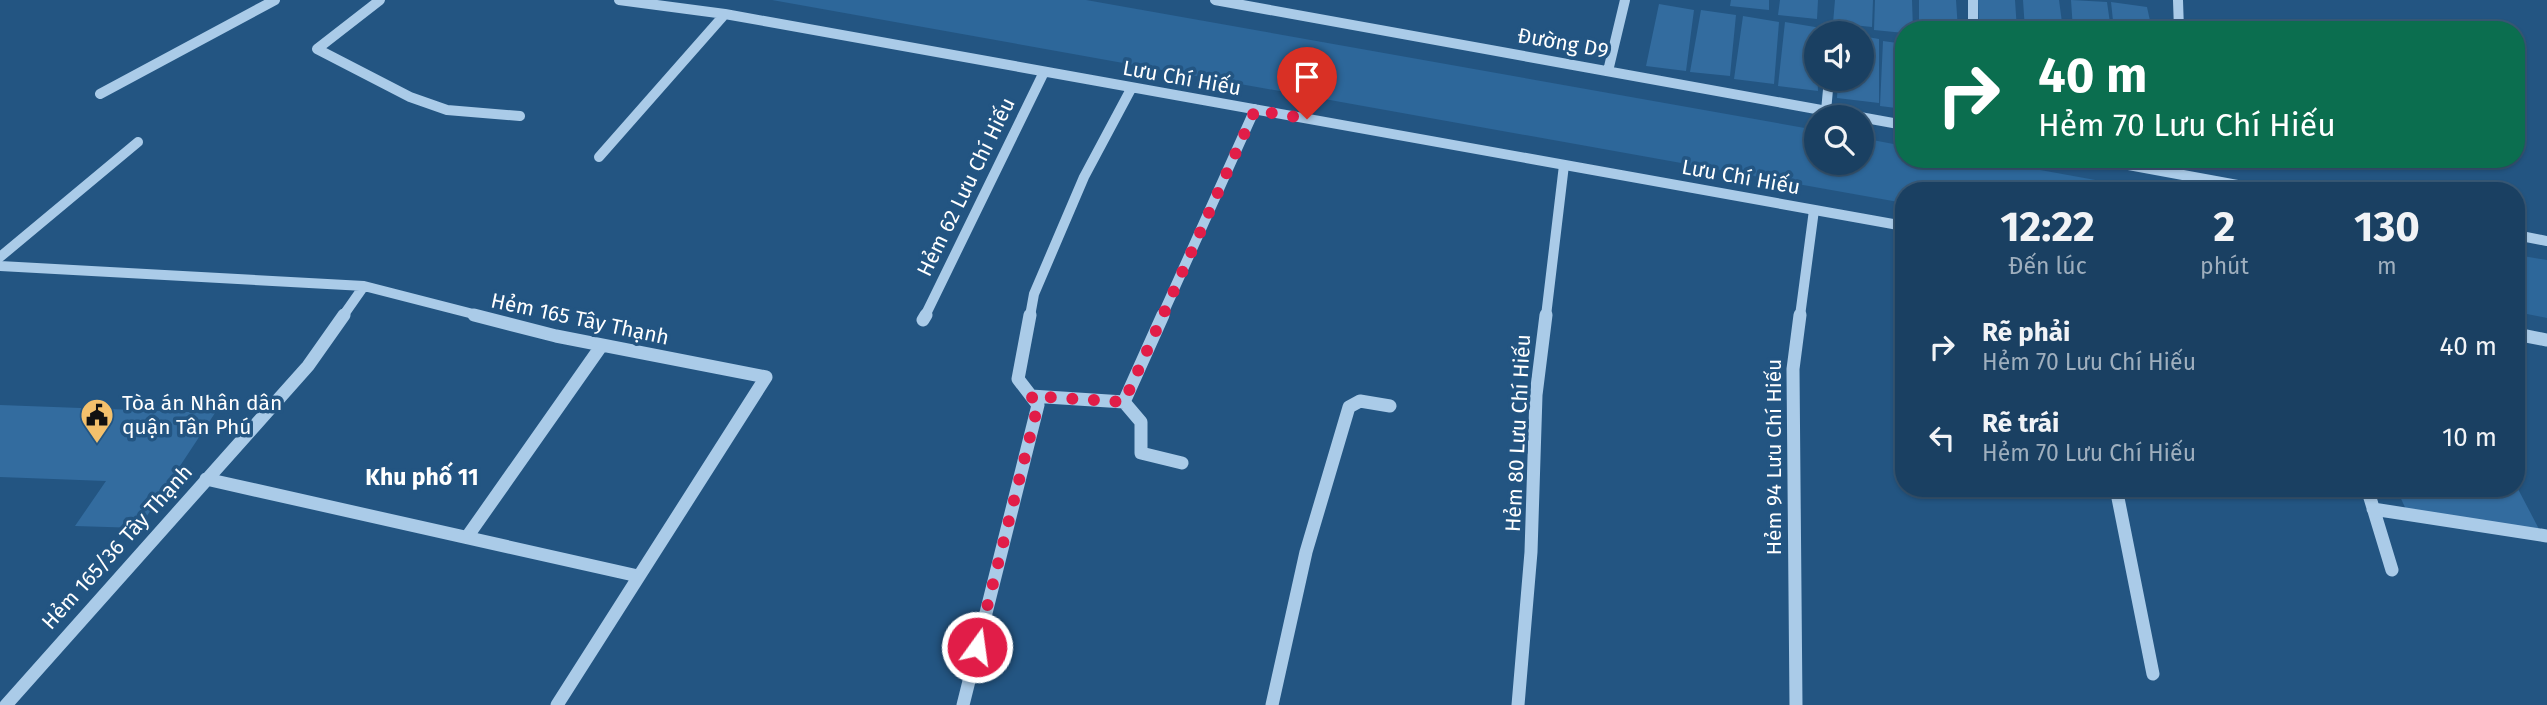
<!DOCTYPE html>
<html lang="vi">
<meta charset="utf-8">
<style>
:root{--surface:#1a4062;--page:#274b6b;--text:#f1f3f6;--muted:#9fafbe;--line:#385977}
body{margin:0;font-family:"Fira Sans",sans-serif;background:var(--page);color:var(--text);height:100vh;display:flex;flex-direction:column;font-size:26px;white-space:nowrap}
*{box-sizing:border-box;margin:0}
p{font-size:23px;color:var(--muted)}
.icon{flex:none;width:38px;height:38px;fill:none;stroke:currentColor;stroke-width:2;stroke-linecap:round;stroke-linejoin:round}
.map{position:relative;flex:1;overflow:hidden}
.side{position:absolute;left:1895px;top:182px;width:630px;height:315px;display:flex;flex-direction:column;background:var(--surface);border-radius:28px;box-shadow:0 2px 5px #0004,0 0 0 2px var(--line)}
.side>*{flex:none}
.guide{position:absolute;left:1895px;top:21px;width:630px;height:147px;border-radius:28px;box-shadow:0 2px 5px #0004,0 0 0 2px var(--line);background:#0b6e4f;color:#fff;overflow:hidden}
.fabs{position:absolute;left:1804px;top:21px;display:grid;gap:14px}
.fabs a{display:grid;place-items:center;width:70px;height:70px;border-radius:50%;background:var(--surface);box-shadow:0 2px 5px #0004,0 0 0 2px var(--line);font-size:35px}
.pin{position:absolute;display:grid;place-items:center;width:60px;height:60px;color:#fff;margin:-72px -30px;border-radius:50% 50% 50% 0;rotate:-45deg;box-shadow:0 0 7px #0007}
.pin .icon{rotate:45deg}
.me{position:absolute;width:77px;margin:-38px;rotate:14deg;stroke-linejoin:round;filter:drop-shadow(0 0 5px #0008)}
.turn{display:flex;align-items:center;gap:24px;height:147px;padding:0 28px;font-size:32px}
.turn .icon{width:91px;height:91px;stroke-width:2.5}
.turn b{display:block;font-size:49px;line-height:60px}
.eta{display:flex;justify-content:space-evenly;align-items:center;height:119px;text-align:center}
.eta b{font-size:42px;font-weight:700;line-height:49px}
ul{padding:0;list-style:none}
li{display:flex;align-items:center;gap:21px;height:91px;padding:0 28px}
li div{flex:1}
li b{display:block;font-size:26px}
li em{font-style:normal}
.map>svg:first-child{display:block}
.green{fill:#2d679a}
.building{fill:#336c9f}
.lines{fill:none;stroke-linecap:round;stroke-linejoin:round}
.minor-far1{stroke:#aacbe8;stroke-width:10}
.minor{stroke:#aacbe8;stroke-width:13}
.route{stroke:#e11d48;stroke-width:12;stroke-dasharray:0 21.6}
.labels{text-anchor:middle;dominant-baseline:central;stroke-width:7;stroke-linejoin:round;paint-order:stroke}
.street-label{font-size:21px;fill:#fff;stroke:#235582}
.poi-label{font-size:21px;fill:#fff;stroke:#235582;text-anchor:start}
.neighbourhood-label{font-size:23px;font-weight:bold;fill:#fff;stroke:#235582}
</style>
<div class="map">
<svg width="2547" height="705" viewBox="0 0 2547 705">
<rect width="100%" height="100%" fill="#235582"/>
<path class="green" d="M772,0H1086L1816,130V163H1862V138L1904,146V159H1979L2156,191H1904V203Z
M2517,255L2547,260V318L2517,312Z"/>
<path class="building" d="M1731,0H1769V10L1730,6Z
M1780,0H1818L1817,19L1778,15Z
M1835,0H1873L1872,27L1833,23Z
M1875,0H1912L1913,30H1904V33L1874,30Z
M1919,0H1956L1958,30H1919Z
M1978,0H2015L2017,30H1979Z
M2023,0H2059L2063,30H2025Z
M2071,0L2107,2L2111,30H2073Z
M2111,2L2147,7L2152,30H2114Z
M1659,4L1694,10L1686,71L1646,66Z
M1701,10L1736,15L1730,76L1690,72Z
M1743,16L1779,22L1774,84L1734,79Z
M1785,22L1821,28V33H1816L1818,91L1778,86Z
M1862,36L1879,39V103L1837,98L1838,79H1862Z
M1883,41L1904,44V109L1880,106Z
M0,405L215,413L139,528L75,526L106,481L0,477Z
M2396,488L2518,489L2540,531L2410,518Z"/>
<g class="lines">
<path class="minor-far1" d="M380,0L317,49L410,97L447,110L520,116
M619,0L725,14L1904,226
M1215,0L1904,125
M1973,0V30
M2178,0L2179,30
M1608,71L1625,0
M100,94L275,0
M1826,111L1829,79
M599,157L725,14
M2096,159L2270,191
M2516,235L2547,241
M0,257L138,142
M0,266L364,286L481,316
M343,316L364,286
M925,316L1044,72
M1030,316L1034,294L1084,177L1131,89
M1162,316L1255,109
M1546,316L1564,165
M1800,316L1814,210"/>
<path class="minor" d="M474,315L556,336L766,377L557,705
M923,320L926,315
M2516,334L2547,340
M1031,396L1124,402L1163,315
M1124,402L1141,422V453L1182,463
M206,479L638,576
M2116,488L2153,674
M2367,488L2392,570
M2373,509L2547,536
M467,537L602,345
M6,705L308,366L344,315
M963,705L1038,405L1018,379L1030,315
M1272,705L1306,552L1349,407L1360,401L1390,406
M1518,705L1531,552L1536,395L1546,315
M1796,705L1793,369L1800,315"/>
</g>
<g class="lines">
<path class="route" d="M977,647L1038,405L1031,396L1124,402L1255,110L1307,119"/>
</g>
<defs>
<symbol id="civic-pin" viewBox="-11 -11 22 30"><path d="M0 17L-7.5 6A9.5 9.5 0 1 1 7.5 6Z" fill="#f3c06c" stroke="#235582"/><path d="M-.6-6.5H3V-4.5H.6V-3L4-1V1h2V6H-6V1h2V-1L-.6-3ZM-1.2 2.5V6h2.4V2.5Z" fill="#111"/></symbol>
</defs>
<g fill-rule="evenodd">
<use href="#civic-pin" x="78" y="396" width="38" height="52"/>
</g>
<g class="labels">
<g class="street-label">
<text transform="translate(1563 43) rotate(10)">Đường D9</text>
<text transform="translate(1182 78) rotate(10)">Lưu Chí Hiếu</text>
<text transform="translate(1741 177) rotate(10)">Lưu Chí Hiếu</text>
<text transform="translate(966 187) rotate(-64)">Hẻm 62 Lưu Chí Hiếu</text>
<text transform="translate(580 319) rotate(12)">Hẻm 165 Tây Thạnh</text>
<text transform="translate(1518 433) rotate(-87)">Hẻm 80 Lưu Chí Hiếu</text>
<text transform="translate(1774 457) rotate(-90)">Hẻm 94 Lưu Chí Hiếu</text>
<text transform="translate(117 547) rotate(-48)">Hẻm 165/36 Tây Thạnh</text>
</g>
<g class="poi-label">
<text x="122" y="403">Tòa án Nhân dân<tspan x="122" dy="24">quận Tân Phú</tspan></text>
</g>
<g class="neighbourhood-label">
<text x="422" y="477">Khu phố 11</text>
</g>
</g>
</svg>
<div class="fabs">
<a><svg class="icon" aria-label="sound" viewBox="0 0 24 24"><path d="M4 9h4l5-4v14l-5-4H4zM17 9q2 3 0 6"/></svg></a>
<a><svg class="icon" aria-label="search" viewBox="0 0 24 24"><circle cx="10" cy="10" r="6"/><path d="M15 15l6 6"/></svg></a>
</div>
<div class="pin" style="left:1307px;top:119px;background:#d93025"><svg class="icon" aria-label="arrive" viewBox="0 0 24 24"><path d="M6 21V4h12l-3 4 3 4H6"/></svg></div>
<svg class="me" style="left:977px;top:647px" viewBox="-20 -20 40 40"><circle r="17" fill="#e11d48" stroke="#fff" stroke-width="3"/><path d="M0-11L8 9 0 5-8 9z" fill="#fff"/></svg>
<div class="guide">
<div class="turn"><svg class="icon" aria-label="right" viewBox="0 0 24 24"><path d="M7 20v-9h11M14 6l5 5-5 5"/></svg><div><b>40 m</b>Hẻm 70 Lưu Chí Hiếu</div></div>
</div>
<section class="side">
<div class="eta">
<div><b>12:22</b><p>Đến lúc</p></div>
<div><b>2</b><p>phút</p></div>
<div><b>130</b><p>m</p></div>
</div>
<ul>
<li><svg class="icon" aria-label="right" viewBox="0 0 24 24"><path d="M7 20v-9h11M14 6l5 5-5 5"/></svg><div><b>Rẽ phải</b><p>Hẻm 70 Lưu Chí Hiếu</p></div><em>40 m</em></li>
<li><svg class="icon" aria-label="left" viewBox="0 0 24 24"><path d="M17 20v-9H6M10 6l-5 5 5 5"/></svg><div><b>Rẽ trái</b><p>Hẻm 70 Lưu Chí Hiếu</p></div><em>10 m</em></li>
</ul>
</section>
</div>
